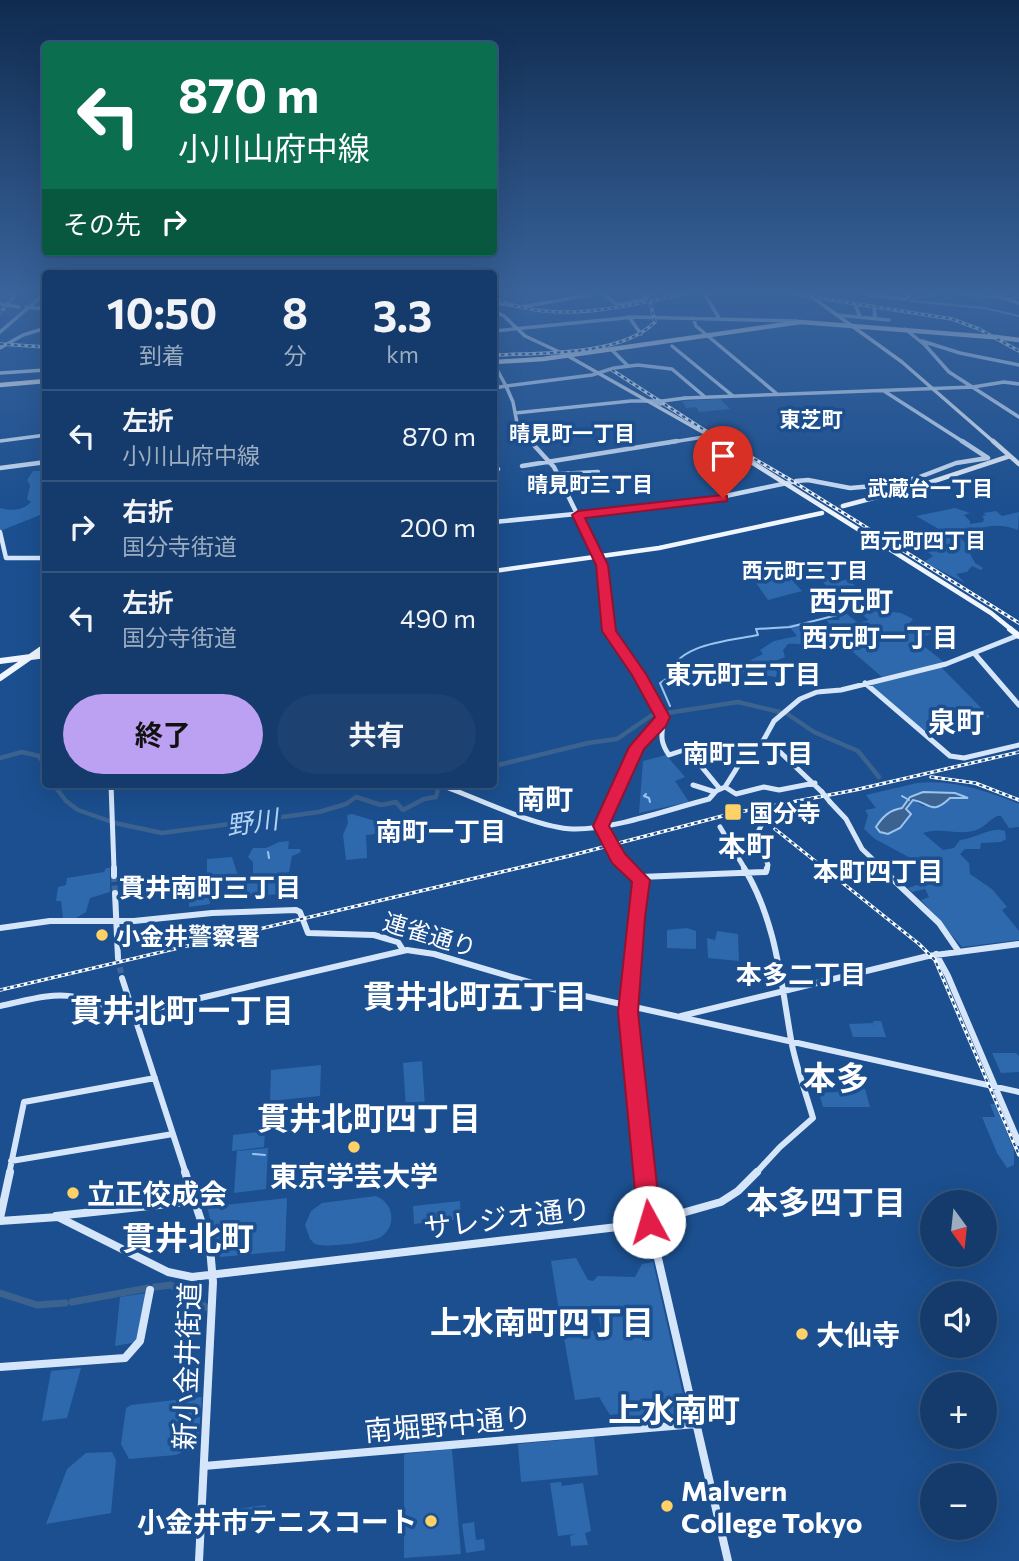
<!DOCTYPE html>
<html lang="ja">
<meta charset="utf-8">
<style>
:root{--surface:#143b6b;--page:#1d4271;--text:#f1f3f6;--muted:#9dadc1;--line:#33557e;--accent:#bca0f2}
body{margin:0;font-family:Commissioner,"Noto Sans JP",sans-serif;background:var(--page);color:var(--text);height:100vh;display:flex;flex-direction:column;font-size:26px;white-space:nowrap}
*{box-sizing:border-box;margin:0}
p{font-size:23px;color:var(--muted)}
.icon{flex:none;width:38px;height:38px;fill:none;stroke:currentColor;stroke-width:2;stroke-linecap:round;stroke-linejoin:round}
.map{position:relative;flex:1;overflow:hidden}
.panel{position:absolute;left:42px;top:270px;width:455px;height:518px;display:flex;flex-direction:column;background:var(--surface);border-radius:7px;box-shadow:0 7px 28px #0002,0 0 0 2px var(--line)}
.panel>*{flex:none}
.hud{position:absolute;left:42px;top:42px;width:455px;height:214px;border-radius:7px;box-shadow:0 7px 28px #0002,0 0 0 2px var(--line);background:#0b6e4f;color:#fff;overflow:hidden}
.needle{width:46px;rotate:165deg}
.tools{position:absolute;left:920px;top:1190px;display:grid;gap:14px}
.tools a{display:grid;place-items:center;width:77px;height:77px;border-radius:50%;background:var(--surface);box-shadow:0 7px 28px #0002,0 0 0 2px var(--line);font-size:35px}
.pin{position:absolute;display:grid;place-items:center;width:60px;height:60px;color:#fff;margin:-72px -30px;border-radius:50% 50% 50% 0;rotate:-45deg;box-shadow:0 0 7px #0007}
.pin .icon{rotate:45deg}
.me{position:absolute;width:77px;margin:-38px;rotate:354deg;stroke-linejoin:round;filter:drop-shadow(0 0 5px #0008)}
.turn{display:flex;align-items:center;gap:24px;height:147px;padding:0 21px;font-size:32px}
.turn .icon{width:91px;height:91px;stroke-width:2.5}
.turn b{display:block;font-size:49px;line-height:60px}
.then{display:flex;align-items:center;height:66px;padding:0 21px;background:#0003;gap:14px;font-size:26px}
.eta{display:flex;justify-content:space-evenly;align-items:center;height:119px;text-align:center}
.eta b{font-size:42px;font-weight:700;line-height:49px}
.button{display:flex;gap:14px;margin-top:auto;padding:14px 21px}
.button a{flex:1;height:80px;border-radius:42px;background:var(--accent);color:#111;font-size:28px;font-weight:700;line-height:80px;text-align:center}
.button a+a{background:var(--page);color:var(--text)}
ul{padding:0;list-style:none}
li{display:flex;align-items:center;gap:21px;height:91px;padding:0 21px;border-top:2px solid var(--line)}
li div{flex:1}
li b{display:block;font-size:26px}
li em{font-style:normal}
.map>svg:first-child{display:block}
.green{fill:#2e69ad;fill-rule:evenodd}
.water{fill:#3c6290;stroke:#9cc4f0;stroke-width:2}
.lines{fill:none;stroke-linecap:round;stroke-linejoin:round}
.stream{stroke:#9cc4f0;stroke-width:2}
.river-far1{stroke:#3c6290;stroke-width:4.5}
.river{stroke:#3c6290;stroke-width:7}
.secondary-tunnel{stroke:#3d69a0;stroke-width:6;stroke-dasharray:6 3.5;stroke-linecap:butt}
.primary-tunnel{stroke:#3d69a0;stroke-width:4.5;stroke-dasharray:4.5 2.5;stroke-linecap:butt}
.secondary-far4{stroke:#d6e6fa;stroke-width:3.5}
.secondary-far3{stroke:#d6e6fa;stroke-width:4.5}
.secondary-far2{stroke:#d6e6fa;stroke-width:5}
.secondary-far1{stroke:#d6e6fa;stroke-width:6}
.secondary{stroke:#d6e6fa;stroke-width:8}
.primary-far2{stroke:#f0f6ff;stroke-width:3.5}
.primary-far1{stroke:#f0f6ff;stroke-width:4.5}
.primary{stroke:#f0f6ff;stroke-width:6}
.highway{stroke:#fff;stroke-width:4.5}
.rail-casing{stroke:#fff;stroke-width:3.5}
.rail{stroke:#1b4f8f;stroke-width:2;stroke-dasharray:3.5;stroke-linecap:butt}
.secondary-bridge-far1{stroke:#d6e6fa;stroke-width:3.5}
.secondary-bridge{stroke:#d6e6fa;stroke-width:5}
.primary-bridge{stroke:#f0f6ff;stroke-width:3.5}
.highway-bridge{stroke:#fff;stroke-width:4.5}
.route{fill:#e11d48;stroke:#92132f;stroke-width:2}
.poi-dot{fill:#ffd166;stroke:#1b4f8f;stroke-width:2.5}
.labels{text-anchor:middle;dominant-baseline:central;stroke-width:7;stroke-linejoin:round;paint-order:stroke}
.far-neighbourhood-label{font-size:21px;font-weight:bold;fill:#fff;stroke:#1b4f8f}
.poi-label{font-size:24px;font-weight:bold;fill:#fff;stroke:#1b4f8f;text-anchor:start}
.street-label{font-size:24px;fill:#fff;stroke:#1b4f8f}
.neighbourhood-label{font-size:26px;font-weight:bold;fill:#fff;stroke:#1b4f8f}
.water-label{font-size:26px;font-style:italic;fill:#b5d3f5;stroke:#1b4f8f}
.quarter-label{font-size:28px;font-weight:bold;fill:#fff;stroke:#1b4f8f}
.near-poi-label{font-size:28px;font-weight:bold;fill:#fff;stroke:#1b4f8f;text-anchor:start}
.near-street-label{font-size:28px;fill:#fff;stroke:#1b4f8f}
.near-neighbourhood-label{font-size:32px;font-weight:bold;fill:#fff;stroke:#1b4f8f}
.near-quarter-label{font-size:33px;font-weight:bold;fill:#fff;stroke:#1b4f8f}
</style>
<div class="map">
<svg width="1019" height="1561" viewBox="0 0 1019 1561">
<rect width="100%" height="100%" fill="#1b4f8f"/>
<path class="green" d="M720,399L730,409L699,412L696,407L686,408L682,401Z
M33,471H45V513L0,531V508C10,511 23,511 31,502L27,499L30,485L27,480Z
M955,508L970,513L964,515L970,521V524L983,522L984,519L982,516L986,515L983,513L996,511L1002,516L1019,512L1018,530C999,522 978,525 961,539L976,551L970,554L975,563L983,568L981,570L972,566L967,572L956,574L965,583L924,562L933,556L912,540L944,532L916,516Z
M813,562L838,582L848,579L865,595L841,601L835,595L829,596L821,589L827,587L823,582L826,581L820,575L811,576L798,565Z
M780,567L802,591L768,600L749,573Z
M874,610L901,613L913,619L908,625L916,630L927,626L937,631L916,640L944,662L882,677L846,646L827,652L821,644C810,646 800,643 788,644L783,650L785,657L778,660L780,665L773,668L777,672L776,677L744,672L735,677L731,674V670L763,654L760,650L774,641L797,636L788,625L813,622L823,632L831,630L827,620H839L840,616L847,614L858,623L869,620L861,614Z
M941,667L990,717L923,732L872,686L873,683Z
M666,755L685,777L675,781L689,802L639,813L643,761Z
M917,783C953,779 987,791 1019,804V827L1009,828L1001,816H997C989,820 983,829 973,831C956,835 940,827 923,833L943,850L954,848L960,840C975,839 992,826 1005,831L1006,839L1001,842L981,843L980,849H965L960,854L969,863L970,874L992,889L1007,907L1002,910L1019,931V940L962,947L921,900L929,897L925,889L912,892L908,888L928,881L929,877L914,860L875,839L864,829L868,815L865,810L876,808L866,795ZM923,792L955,793L963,799L953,797L923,806L913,800L906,809L910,815L906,817C904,827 895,834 885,834L879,823L892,810L902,808L910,797Z
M352,814L375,821L402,819L403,828L382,830V839H375V834L366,835L367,858L346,860L343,835L348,823L347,815Z
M289,841L288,849H300L301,852L292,856L289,872L283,875H286L284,894L245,896L246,882L261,877L253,876V862L248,857L253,848H266L279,842Z
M232,857L239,879L217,884V888L210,892V904L189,907L190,880L207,877V859Z
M106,868H110V892L90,898L86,912L76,918H63L61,901H56L58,887L66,885L67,878L104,872Z
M687,928L696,931V949L667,948V930Z
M717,931L738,934L739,961L708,958L707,938L715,940Z
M873,1021H881L886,1037H853L849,1024L873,1023L875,1030Z
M992,1053H1016L1019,1056V1072L1001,1073Z
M422,1061L425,1106L406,1108L403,1063Z
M321,1065L320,1096L270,1101L271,1070Z
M840,1088L865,1089L870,1107H823L819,1093L837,1092Z
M990,1104H995L1014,1150V1165L1007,1168L997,1153L982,1117H995Z
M265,1131L264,1147L232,1151L233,1135Z
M268,1148L266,1189L234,1193L237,1151Z
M376,1196C394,1203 397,1226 381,1237C374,1242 329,1247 319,1245C314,1244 314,1243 310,1239L305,1225L311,1211L322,1203Z
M287,1198L285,1251L220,1257L207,1207Z
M460,1201L461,1219L414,1224L413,1206Z
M576,1258L588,1280L593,1281L598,1276L635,1277L642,1264L653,1262L688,1416L685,1421L630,1425L629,1422H620L619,1414L610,1415L599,1397L575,1400L564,1338L568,1335L601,1329L598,1313L560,1317L551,1261Z
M147,1293L137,1342L115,1346L120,1297Z
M81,1368L67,1418L42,1421L51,1371Z
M202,1397L198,1445L176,1455L129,1459L121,1444L126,1408L131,1405Z
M594,1437L598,1475L521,1482L518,1444Z
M452,1449L461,1554L404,1558V1454Z
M112,1452L116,1460L111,1513L46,1524L67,1469L86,1453Z
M561,1482L562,1486L583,1483L591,1531L585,1533L588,1545L571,1546L570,1536L575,1534L558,1536L550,1483Z
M266,1505L265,1523L234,1527L235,1509Z
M474,1522L476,1540L484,1539L485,1550L466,1553L462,1524Z"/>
<path class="water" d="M923,792L955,793L968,798H950C931,816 931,803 913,800L906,809L911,814L900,828L888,834L880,832L876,827C883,816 890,810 902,808L910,797Z"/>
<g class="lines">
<path class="stream" d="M960,295L994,297
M1010,298L1019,297
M913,299L936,295
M911,301L984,308L1019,316
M810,623L818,636
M670,706L660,683L669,677C675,643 731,641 758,635L756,629L790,627L845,613
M646,794L644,796L649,798L650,802
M902,796L909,800
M268,852L269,858
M253,1154L265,1155"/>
<path class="river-far1" d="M662,711L667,713L738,702L780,712
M786,713L814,732L858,751L879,777
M0,758L22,752L39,756L46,767
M494,766L588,743L617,739L658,711
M53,784L66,801L78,810L115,823L162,833L319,812L346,804L356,797L381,805L396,802L403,810L424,799L436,797L438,789L448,784"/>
<path class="river" d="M155,1287L171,1285L206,1307
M0,1293L37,1305L65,1303
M72,1302L148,1288"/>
<path class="secondary-tunnel" d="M114,876L115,893
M118,958L122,978"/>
<path class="primary-tunnel" d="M833,509L843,506"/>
<path class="secondary-far4" d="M605,295L617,305L646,299L644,295
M705,295L719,318
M869,295L905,299L911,295
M874,306L875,318
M26,307L46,309
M856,307L860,317
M837,315L889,320
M629,317L641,334
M693,318L696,326L777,394
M905,329L925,345L949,372L1019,417
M494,331L634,317L797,321
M0,332L43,295
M922,341L960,353L1019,365
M672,346L733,396
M0,348L23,335L46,328
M611,349L628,366
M494,364L506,386
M0,373L46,370
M506,386L513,402L517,423L531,443
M506,386L592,375L614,368L638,365L672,369L705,397
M494,388L506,386
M884,391L965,443
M685,398L973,387L1004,382L1019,384
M515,413L631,401H661
M0,441L46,435
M666,443L710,436"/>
<path class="secondary-far3" d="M530,441L554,467L602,565L609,630
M962,441L988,458
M522,466L677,441
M0,468L46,462
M494,470L498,469
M558,474L598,472
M796,481L808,480L850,488L886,485L917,478L956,463L988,458
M494,522L697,502L792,482
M0,532L6,558H46"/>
<path class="secondary-far2" d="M609,629C620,658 650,684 661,713C667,729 655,735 669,755L687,749L720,789
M974,653L1019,705
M865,683L950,756L964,758L1019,745
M763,741L780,752L822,792
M111,784L114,869
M693,785L715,792
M446,787C481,800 538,828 573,829C612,830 670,809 709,799L716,791L725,787L740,763L763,741L774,721L800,699L817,692L841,690L946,664L1019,635
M725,787L736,794L764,787L779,790L815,783
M830,802L846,819L862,849L883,869
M762,824L757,834L768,865L767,869
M601,826L637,747L659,724
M601,826L620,860L631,869
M720,827L745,869"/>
<path class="secondary-far1" d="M114,868V876
M629,868L640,877
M744,868C777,922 781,984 792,1045C797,1069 806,1094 813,1118L780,1147L755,1174
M881,868L939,923L959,952
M640,877L642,884L636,917L628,1012L644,1174
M640,877L766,872L767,868
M115,893L118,958
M0,928L50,921H134L212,913L296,910L300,912L308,933L374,935L398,942L403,950
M936,954L948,976L1019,1143
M122,978L186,1174
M0,1006C25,1001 51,992 76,997C98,1001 117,1012 140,1012L407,950L434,954L553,989L1019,1092
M681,1016L928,956L1019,944
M11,1161L173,1134
M9,1174L24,1102L155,1078"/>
<path class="secondary" d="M185,1172L210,1248L213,1282L199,1561
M644,1172L648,1215L728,1561
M56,1216L196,1201
M0,1218L10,1172
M0,1221L58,1217L168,1272L192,1277L643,1224L721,1202L738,1191L757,1172
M0,1367L125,1358L140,1341L150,1290
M204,1466L696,1424"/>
<path class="primary-far2" d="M994,295L1019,303
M812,297L902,362L995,443
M509,305L521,307L589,295
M494,311L504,316L525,336L568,356L722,443"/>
<path class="primary-far1" d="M718,441L991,613L1012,630
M993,441L1019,464
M843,506L919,486L1010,456
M494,571L659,548L822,513"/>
<path class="primary" d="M1010,629L1019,636
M0,661L46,655
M0,678L46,646"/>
<path class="highway" d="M996,337L1019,340
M494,362L543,359L801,322L992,337
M0,385L46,381"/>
<defs>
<path id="rail" d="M800,295L952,319L979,329L1019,351
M494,298C553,325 619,307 680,295
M0,313L15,295
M0,344L46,347
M494,355C539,353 622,356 655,322L648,295
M612,370L701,428L789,479L1019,623
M931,777L975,783L1019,800
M775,829L919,944L935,960L1019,1155
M0,990L569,856L734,813L855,790L1019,752"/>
</defs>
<use href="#rail" class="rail-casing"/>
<use href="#rail" class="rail"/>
<path class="secondary-bridge-far1" d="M0,304L19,307
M661,404L655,402L685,398"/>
<path class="secondary-bridge" d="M822,792L830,802"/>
<path class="primary-bridge" d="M494,303L509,305"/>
<path class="highway-bridge" d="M992,337H996"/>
</g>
<linearGradient id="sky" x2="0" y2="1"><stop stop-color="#0f2b4f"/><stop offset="0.57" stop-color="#39639b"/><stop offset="1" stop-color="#39639b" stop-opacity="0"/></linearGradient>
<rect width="1019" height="514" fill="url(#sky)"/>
<path class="route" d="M723,495L727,496V501L585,518L608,565L616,631L646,674L670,717L666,726L644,749L609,826L625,854L650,880L645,917L638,1012L661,1222L657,1230L649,1233L641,1230L638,1222L618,1012L632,882L612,863L593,826L629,747L655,717L632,675L602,631L596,565L572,515L578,511Z"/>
<g class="poi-dot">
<rect x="724" y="803" width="18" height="18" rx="3.5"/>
<circle cx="102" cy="935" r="7"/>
<circle cx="354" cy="1147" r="7"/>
<circle cx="73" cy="1193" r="7"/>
<circle cx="802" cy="1334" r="7"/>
<circle cx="667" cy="1506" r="7"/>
<circle cx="431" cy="1521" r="7"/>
</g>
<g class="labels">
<g class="far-neighbourhood-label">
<text x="811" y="418">東芝町</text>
<text x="572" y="432">晴見町一丁目</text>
<text x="590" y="483">晴見町三丁目</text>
<text x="930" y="487">武蔵台一丁目</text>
<text x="923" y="539">西元町四丁目</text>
<text x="805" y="569">西元町三丁目</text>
</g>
<g class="poi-label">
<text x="749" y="812">国分寺</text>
<text x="116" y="935">小金井警察署</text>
</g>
<g class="street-label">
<text transform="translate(430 934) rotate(17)">連雀通り</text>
</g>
<g class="neighbourhood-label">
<text x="880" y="636">西元町一丁目</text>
<text x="743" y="673">東元町三丁目</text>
<text x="748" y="752">南町三丁目</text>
<text x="441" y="830">南町一丁目</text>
<text x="878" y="870">本町四丁目</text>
<text x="210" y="886">貫井南町三丁目</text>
<text x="801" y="973">本多二丁目</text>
</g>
<g class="water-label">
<text transform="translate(252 821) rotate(-8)">野川</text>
</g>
<g class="quarter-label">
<text x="851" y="600">西元町</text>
<text x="956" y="721">泉町</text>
<text x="545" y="798">南町</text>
<text x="746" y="845">本町</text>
</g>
<g class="near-poi-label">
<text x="354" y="1175" text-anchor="middle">東京学芸大学</text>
<text x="87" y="1193">立正佼成会</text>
<text x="816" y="1334">大仙寺</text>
<text x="681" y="1490">Malvern<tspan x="681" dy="32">College Tokyo</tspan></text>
<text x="417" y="1521" text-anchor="end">小金井市テニスコート</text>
</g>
<g class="near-street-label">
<text transform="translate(507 1217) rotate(-7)">サレジオ通り</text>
<text transform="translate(186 1366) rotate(-88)">新小金井街道</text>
<text transform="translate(448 1423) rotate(-5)">南堀野中通り</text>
</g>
<g class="near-neighbourhood-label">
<text x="475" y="995">貫井北町五丁目</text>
<text x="182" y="1009">貫井北町一丁目</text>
<text x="369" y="1117">貫井北町四丁目</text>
<text x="826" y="1201">本多四丁目</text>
<text x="542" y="1321">上水南町四丁目</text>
</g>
<g class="near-quarter-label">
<text x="836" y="1076">本多</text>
<text x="188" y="1236">貫井北町</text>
<text x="674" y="1408">上水南町</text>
</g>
</g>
</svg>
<div class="tools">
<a><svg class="needle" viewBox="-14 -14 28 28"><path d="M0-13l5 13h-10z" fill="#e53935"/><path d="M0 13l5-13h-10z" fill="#9dadc1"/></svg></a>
<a><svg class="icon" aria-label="sound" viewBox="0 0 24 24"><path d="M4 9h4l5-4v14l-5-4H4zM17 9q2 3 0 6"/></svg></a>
<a>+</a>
<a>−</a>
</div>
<div class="pin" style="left:723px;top:498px;background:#d93025"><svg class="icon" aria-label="arrive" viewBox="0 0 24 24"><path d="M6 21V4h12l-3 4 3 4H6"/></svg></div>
<svg class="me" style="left:649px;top:1222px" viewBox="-20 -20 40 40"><circle r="19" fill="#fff"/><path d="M0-13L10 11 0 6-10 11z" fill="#e11d48"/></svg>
<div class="hud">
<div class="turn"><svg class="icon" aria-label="left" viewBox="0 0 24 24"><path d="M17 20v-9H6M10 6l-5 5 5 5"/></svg><div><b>870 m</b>小川山府中線</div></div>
<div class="then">その先<svg class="icon" aria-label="right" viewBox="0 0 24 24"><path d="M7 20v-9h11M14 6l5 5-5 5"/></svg></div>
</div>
<section class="panel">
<div class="eta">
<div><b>10:50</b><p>到着</p></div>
<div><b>8</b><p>分</p></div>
<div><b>3.3</b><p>km</p></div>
</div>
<ul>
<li><svg class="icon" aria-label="left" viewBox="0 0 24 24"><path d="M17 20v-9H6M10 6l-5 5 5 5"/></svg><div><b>左折</b><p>小川山府中線</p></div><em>870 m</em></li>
<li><svg class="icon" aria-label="right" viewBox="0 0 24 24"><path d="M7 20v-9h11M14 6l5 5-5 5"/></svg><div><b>右折</b><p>国分寺街道</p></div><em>200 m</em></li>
<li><svg class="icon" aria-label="left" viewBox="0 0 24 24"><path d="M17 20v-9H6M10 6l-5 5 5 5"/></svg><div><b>左折</b><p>国分寺街道</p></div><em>490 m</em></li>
</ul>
<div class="button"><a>終了</a><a>共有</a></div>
</section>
</div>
